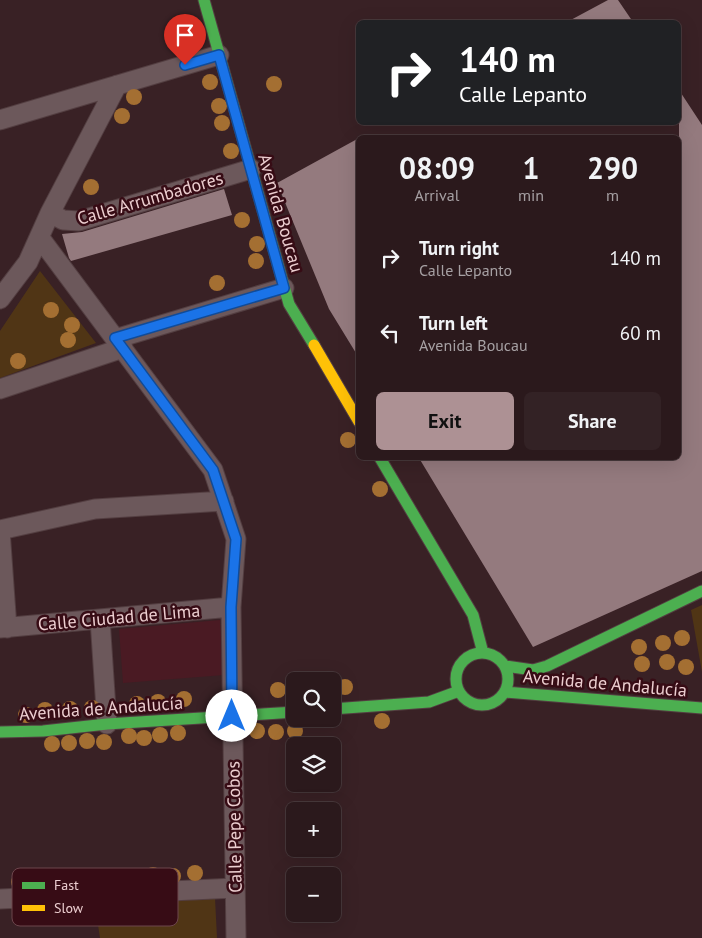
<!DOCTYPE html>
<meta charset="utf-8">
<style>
:root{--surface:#2b191c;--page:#332225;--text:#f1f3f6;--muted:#a6a0a3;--line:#47383b;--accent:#ad9194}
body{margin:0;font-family:"PT Sans",sans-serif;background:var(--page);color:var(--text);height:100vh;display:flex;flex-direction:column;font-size:19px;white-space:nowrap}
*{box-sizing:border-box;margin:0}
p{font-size:16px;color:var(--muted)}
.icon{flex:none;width:28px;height:28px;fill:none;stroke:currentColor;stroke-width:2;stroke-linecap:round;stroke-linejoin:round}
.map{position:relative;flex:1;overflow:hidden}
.drawer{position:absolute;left:356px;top:135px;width:325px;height:325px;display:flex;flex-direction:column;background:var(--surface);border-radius:8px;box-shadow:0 5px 20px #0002,0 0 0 1px var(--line)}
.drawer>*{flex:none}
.guide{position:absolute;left:356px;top:20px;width:325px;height:105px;border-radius:8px;box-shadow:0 5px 20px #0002,0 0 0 1px var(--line);background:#202124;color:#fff;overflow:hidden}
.controls{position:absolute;left:286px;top:672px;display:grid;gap:10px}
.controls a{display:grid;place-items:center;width:55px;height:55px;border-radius:8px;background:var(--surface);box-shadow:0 5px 20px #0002,0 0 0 1px var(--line);font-size:25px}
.pin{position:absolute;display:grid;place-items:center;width:42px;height:42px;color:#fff;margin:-51px -21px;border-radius:50% 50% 50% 0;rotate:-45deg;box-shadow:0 0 5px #0007}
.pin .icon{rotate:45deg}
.me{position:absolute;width:55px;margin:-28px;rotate:0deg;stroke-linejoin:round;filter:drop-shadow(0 0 4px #0008)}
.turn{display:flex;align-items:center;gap:18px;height:105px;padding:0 20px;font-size:22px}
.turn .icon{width:65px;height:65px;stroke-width:2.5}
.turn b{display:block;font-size:35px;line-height:42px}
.eta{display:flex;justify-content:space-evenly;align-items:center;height:85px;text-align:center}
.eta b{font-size:30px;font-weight:700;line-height:35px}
.button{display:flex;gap:10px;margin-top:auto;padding:10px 20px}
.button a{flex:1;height:58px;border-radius:8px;background:var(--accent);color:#111;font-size:20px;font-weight:700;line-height:58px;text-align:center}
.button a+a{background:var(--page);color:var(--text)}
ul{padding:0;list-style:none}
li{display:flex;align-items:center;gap:15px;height:75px;padding:0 20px}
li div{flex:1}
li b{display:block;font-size:19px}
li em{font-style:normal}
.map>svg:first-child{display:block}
.built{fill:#4a1a23}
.green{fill:#503515}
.building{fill:#947a7e}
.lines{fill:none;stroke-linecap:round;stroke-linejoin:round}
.street-casing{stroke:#533e41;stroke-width:21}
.fast-casing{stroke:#533e41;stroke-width:13}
.slow-casing{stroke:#533e41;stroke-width:13}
.street{stroke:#6c585b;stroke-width:19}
.fast{stroke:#4caf50;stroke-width:11}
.slow{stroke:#ffc107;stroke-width:11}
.tree{fill:#a46f32}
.route-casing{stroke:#114b97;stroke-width:12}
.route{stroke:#1a73e8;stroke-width:9}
.labels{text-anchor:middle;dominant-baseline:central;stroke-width:5;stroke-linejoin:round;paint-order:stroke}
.street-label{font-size:18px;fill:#ecced0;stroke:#370c15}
.key{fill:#370c15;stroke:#6d464d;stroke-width:1}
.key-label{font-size:14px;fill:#ecced0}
</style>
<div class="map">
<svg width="702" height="938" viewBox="0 0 702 938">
<rect width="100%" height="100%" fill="#392125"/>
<path class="built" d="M220,620L224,675L123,683L119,629Z"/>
<path class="green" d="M40,271L96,343L0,378V331Z
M702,605V672L691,610Z
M215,898L217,938H100L95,905Z"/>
<path class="building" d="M608,0H618L633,22H567Z
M679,90L702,125V571L533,647L419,458H679Z
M359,138V358L329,309L277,183Z
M224,189L232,215L71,261L69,258L62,234L82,232Z"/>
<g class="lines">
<defs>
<path id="street" d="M0,120L219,55
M50,213L63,220L79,221L251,169
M40,238L213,470L236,539L231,607L236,938
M0,299L28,262L50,213L117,85
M115,339L284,288
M0,389L123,348
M0,530L95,509L224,501
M0,530L7,628
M100,619L107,724
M0,628L231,607
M0,899L235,888"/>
<path id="fast" d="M204,0L289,304L314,345
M380,458L473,615L483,653
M456 679a26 26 0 1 1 52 0a26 26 0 1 1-52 0Z
M505,666L533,670L547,666L702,591
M505,692L702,708
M332,709L429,702L459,691
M0,732L43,731L107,724L295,712"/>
<path id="slow" d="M314,345L359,422"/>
</defs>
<use href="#street" class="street-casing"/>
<use href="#fast" class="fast-casing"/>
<use href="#slow" class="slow-casing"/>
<use href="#street" class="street"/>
<use href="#fast" class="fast"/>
<use href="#slow" class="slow"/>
</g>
<g class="tree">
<circle cx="210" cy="82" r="8"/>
<circle cx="274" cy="84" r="8"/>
<circle cx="134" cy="97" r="8"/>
<circle cx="219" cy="106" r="8"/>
<circle cx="122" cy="116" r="8"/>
<circle cx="222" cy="123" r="8"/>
<circle cx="231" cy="151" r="8"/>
<circle cx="91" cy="187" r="8"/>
<circle cx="242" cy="220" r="8"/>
<circle cx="257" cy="244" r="8"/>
<circle cx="256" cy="261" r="8"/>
<circle cx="217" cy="283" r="8"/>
<circle cx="51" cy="310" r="8"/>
<circle cx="72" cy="325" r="8"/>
<circle cx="68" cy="340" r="8"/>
<circle cx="18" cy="361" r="8"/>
<circle cx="348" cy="440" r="8"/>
<circle cx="380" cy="489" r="8"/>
<circle cx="682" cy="638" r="8"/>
<circle cx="663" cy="643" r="8"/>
<circle cx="639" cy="647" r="8"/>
<circle cx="667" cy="662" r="8"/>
<circle cx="642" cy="664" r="8"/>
<circle cx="686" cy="667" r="8"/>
<circle cx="345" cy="687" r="8"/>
<circle cx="278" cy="690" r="8"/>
<circle cx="184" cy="699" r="8"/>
<circle cx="158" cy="702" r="8"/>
<circle cx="137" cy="704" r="8"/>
<circle cx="92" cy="708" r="8"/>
<circle cx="70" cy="709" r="8"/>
<circle cx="45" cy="710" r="8"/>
<circle cx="26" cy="715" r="8"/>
<circle cx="382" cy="721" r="8"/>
<circle cx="257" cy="731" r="8"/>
<circle cx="295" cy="731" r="8"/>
<circle cx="276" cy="732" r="8"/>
<circle cx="178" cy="733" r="8"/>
<circle cx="160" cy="735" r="8"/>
<circle cx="129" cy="736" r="8"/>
<circle cx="144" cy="738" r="8"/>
<circle cx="87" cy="741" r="8"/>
<circle cx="104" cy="742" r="8"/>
<circle cx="69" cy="743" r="8"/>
<circle cx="52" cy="744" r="8"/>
<circle cx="195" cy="873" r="8"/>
<circle cx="153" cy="875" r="8"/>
<circle cx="173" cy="876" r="8"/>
<circle cx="19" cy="882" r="8"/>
</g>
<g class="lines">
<defs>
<path id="route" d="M185,65L219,55L284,288L115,338L213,470L236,539L231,607L232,716"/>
</defs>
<use href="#route" class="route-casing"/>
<use href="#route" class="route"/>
</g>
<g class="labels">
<g class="street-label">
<text transform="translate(150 198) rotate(-16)">Calle Arrumbadores</text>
<text transform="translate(281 213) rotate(74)">Avenida Boucau</text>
<text transform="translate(119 617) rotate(-5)">Calle Ciudad de Lima</text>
<text transform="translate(605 683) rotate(5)">Avenida de Andalucía</text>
<text transform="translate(101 708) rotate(-4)">Avenida de Andalucía</text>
<text transform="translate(234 827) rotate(-91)">Calle Pepe Cobos</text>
</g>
</g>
<rect x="12" y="868" width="166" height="58" rx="8" class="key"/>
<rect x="22" y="882" width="23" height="7" fill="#4caf50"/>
<rect x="22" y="905" width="23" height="6" fill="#ffc107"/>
<g class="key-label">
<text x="54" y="890">Fast</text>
<text x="54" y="913">Slow</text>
</g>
</svg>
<div class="controls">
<a><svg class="icon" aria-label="search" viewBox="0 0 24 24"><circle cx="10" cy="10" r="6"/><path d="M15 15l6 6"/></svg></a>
<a><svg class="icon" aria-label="layers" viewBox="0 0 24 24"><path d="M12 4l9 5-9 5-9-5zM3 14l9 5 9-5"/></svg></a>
<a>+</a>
<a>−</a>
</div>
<div class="pin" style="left:185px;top:65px;background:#d93025"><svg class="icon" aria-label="arrive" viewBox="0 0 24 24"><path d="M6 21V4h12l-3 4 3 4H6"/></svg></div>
<svg class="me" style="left:232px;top:716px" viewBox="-20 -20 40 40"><circle r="19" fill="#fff"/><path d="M0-13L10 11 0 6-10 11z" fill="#1a73e8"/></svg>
<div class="guide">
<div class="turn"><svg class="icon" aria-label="right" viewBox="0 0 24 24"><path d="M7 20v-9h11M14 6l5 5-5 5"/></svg><div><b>140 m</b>Calle Lepanto</div></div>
</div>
<section class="drawer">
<div class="eta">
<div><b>08:09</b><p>Arrival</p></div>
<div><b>1</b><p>min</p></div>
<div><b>290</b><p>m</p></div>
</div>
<ul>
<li><svg class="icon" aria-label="right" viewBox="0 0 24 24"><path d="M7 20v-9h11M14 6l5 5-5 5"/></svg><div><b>Turn right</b><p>Calle Lepanto</p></div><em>140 m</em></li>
<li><svg class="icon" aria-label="left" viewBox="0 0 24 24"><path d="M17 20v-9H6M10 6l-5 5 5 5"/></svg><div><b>Turn left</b><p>Avenida Boucau</p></div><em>60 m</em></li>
</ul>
<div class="button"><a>Exit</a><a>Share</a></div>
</section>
</div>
